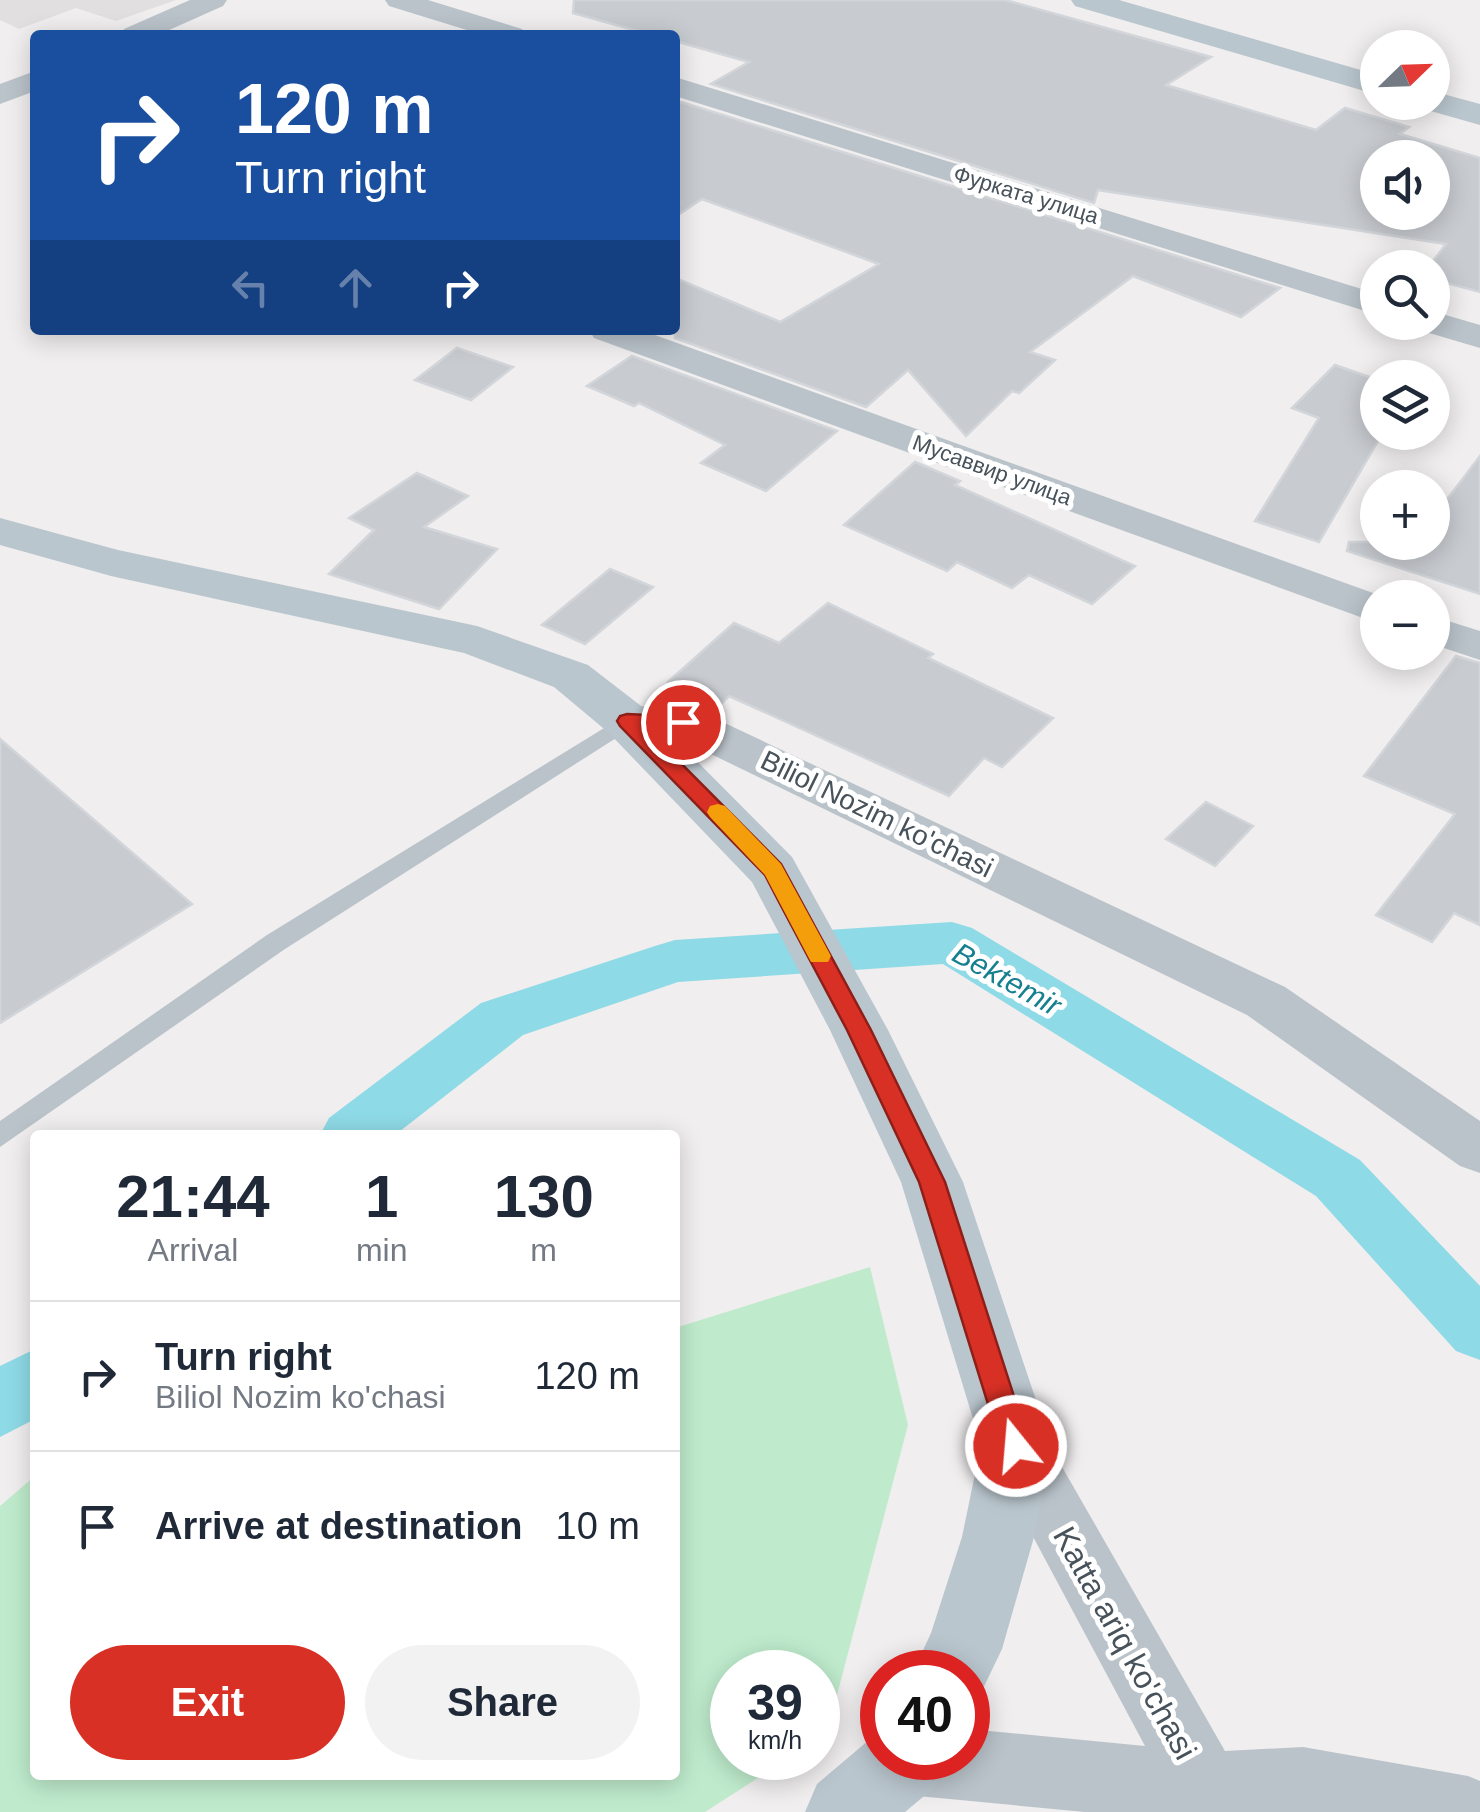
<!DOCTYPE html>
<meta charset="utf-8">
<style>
:root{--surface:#fff;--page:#f2f2f3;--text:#1f2937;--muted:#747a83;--line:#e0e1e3;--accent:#d93025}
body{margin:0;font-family:Arial,sans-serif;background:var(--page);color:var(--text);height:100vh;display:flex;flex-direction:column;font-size:38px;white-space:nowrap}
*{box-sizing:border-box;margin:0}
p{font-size:32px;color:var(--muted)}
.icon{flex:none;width:55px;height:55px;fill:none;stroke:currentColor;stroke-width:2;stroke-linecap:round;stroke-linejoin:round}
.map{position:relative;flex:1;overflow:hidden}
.drawer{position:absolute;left:30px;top:1130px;width:650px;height:650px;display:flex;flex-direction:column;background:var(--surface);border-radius:10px;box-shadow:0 5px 25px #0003}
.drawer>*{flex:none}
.banner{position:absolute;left:30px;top:30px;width:650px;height:305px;border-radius:10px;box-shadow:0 5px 25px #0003;background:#1a4fa0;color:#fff;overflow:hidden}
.needle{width:65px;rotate:67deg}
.fabs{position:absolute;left:1360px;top:30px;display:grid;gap:20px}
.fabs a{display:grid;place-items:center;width:90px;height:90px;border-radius:50%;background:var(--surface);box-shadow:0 5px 25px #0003;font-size:50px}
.speed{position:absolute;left:710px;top:1650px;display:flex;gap:20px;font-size:50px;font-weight:700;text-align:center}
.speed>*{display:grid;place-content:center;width:130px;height:130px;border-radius:50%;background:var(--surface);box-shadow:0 5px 25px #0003;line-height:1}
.speed small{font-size:25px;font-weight:400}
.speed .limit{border:15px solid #d22;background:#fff;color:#111}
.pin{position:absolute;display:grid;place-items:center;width:85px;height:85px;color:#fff;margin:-42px;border:5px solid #fff;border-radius:50%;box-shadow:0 2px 10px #0007}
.me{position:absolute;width:110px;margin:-55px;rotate:343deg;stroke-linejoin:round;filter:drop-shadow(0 0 8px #0008)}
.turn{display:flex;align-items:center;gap:35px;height:210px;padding:0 40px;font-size:45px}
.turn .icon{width:130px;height:130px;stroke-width:2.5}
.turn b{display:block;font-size:70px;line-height:85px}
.lanes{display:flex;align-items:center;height:95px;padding:0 40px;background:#0003;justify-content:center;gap:50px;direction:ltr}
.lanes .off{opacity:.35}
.eta{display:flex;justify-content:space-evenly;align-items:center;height:170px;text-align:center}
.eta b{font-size:60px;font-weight:700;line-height:70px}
.action{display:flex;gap:20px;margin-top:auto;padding:20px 40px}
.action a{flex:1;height:115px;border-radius:60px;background:var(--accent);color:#fff;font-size:40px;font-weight:700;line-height:115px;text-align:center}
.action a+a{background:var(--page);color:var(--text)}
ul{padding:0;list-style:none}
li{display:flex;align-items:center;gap:30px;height:150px;padding:0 40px;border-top:2px solid var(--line)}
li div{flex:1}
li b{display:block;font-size:38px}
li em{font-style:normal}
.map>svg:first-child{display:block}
.education{fill:#e1dfdf}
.green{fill:#bfebcc}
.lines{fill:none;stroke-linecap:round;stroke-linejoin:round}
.canal{fill:#8edae6;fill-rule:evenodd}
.building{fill:#c8cbd0;stroke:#d2d5d9;stroke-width:2.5;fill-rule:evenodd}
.lane{fill:#bac3ca;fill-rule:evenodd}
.street{fill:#bac3ca;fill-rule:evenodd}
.secondary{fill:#bac6ce;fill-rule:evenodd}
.route{fill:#d93025;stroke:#8d1f18;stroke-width:2.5}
.slow{fill:#f59e0b}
.labels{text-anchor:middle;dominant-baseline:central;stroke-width:10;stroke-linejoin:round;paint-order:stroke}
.far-street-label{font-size:22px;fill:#47525a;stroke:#fff}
.street-label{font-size:28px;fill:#47525a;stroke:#fff}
.water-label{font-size:30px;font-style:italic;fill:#168090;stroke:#fff}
.near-street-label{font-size:32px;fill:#47525a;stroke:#fff}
</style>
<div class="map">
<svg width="1480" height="1812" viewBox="0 0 1480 1812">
<rect width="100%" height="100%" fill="#f0eeee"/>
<path class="education" d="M0,0H176L116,21L76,8L19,29L0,20Z"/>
<path class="green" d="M870,1267L908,1425L827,1733L818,1739V1672H732V1758H789L705,1812H0V1506L35,1476V1775H675V1328Z"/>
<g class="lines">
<path class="canal" d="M952,922L972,928L1360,1160L1480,1286V1360L1456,1351L1316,1196L943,964L678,982L523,1035L395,1135H320L329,1118L481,1003L655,946L675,940Z
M35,1349V1419L0,1437V1366Z"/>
</g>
<path class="building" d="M574,0H1005L1211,57L1166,85L1316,130L1345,108L1409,127L1400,134L1480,158V292L1432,279V268H1428L1446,244L1098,190L1094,203L711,84L749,62L675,41V35H652L573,13ZM1378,158H1432V212H1378Z
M681,102L1280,288L1241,317L1133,276L1030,352L1055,360L1019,393L1012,391L966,436L908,370L866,407L675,338V278L780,322L879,264L702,199L675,217V105Z
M457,348L513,367L471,400L415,380Z
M632,356L837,431L766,491L701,463L725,445L639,403L634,406L587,386Z
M1335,365L1378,380V441L1319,542L1255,521L1319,418L1292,408Z
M1480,456V594L1347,551L1349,542H1432V519Z
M915,462L960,481L955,485L1135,566L1092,604L1029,575L1012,588L957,562L947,571L844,525Z
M417,473L468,496L424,527L497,549L439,609L329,574L374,530L349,518Z
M610,569L653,587L585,644L542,625Z
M828,603L933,654L928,658L1053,718L1002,767L984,758L949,796L729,696L720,705L668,682L734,623L779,643Z
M1456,656L1480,663V925L1454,913L1432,942L1376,915L1455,814L1364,776Z
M0,739L192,904L0,1023Z
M1206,802L1253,826L1215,866L1166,839Z"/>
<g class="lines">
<path class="lane" d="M627,714L638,721L635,726L285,949L0,1147V1121L267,935Z"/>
<path class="street" d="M190,0H227L223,6L158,35H120L124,29Z
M385,0H428L522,29L526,35H483L389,6Z
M35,71V91L0,104V84Z
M675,77L1378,294V315L675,96Z
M1432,311L1480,325V348L1419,330L1415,322H1432Z
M589,330H641L1387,598H1378V622L1363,618L594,338Z
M1432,616L1480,631V660L1432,644Z
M627,706L683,707L699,711L1285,987L1480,1121V1173L1460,1166L1247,1015L676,737L627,736L611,731L604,721L611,711Z
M1016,1416L1038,1425L1225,1751L1303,1747L1468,1776L1480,1781V1812H1085L907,1795L882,1784L871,1759L882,1734V1758H968V1729L1145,1746L984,1445L994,1425Z"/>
<path class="secondary" d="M1071,0H1119L1378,75V95L1075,6Z
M1432,91L1480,104V125L1420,108L1416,102H1432Z
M0,518L118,550L477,626L588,665L645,709L792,857L888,1030L963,1182L1051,1445L1034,1537L1002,1649L978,1699L968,1703V1672H913L931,1633L962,1537L981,1445L901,1182L830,1030L752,882L609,733L554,687L464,653L111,576L0,545Z
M882,1729V1758H947L936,1786L905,1812H805L817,1784Z"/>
</g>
<path class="route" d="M627,714L690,717L693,722L690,727L646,728L781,864L871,1030L945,1182L1030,1446L1026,1455L1016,1459L1006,1455L1001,1446L919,1182L847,1030L779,902L765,875L620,726L617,721L620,716Z"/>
<path class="slow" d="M718,804L725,806L781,864L831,956L828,962H811L765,875L710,817L707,812L710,806Z"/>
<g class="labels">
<g class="far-street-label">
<text transform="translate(1026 195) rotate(17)">Фурката улица</text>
<text transform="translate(992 470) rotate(20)">Мусаввир улица</text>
</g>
<g class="street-label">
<text transform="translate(877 814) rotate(26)">Biliol Nozim ko'chasi</text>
</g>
<g class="water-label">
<text transform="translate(1007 979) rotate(29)">Bektemir</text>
</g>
<g class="near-street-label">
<text transform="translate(1125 1643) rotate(61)">Katta ariq ko'chasi</text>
</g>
</g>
</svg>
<div class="fabs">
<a><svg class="needle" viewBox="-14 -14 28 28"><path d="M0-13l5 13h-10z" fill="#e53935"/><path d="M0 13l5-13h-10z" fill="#747a83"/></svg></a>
<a><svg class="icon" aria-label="sound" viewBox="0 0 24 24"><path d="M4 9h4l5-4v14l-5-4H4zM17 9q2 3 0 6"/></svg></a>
<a><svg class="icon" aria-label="search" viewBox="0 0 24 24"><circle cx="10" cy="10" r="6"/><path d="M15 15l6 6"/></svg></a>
<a><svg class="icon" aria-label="layers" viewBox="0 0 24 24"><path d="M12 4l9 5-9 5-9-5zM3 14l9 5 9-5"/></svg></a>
<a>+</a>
<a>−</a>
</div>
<div class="speed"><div>39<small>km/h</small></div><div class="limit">40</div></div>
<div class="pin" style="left:683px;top:722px;background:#d93025"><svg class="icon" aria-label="arrive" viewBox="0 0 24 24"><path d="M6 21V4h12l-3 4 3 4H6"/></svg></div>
<svg class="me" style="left:1016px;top:1446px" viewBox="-20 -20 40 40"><circle r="17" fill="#d93025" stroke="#fff" stroke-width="3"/><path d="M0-11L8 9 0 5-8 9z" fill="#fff"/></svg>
<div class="banner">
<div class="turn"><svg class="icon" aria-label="right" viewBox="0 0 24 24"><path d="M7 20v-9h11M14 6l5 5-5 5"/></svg><div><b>120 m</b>Turn right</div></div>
<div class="lanes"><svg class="icon off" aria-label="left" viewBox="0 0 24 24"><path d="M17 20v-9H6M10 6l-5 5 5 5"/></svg><svg class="icon off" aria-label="ahead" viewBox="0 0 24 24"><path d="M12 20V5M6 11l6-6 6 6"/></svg><svg class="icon" aria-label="right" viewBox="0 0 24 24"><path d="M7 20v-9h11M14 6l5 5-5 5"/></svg></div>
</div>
<section class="drawer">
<div class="eta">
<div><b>21:44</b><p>Arrival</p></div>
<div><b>1</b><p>min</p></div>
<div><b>130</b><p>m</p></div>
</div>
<ul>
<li><svg class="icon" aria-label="right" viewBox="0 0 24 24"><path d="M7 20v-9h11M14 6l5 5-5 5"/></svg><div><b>Turn right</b><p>Biliol Nozim ko'chasi</p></div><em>120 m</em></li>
<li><svg class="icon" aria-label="arrive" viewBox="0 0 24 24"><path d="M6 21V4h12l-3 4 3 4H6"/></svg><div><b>Arrive at destination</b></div><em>10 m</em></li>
</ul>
<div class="action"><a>Exit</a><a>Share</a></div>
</section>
</div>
